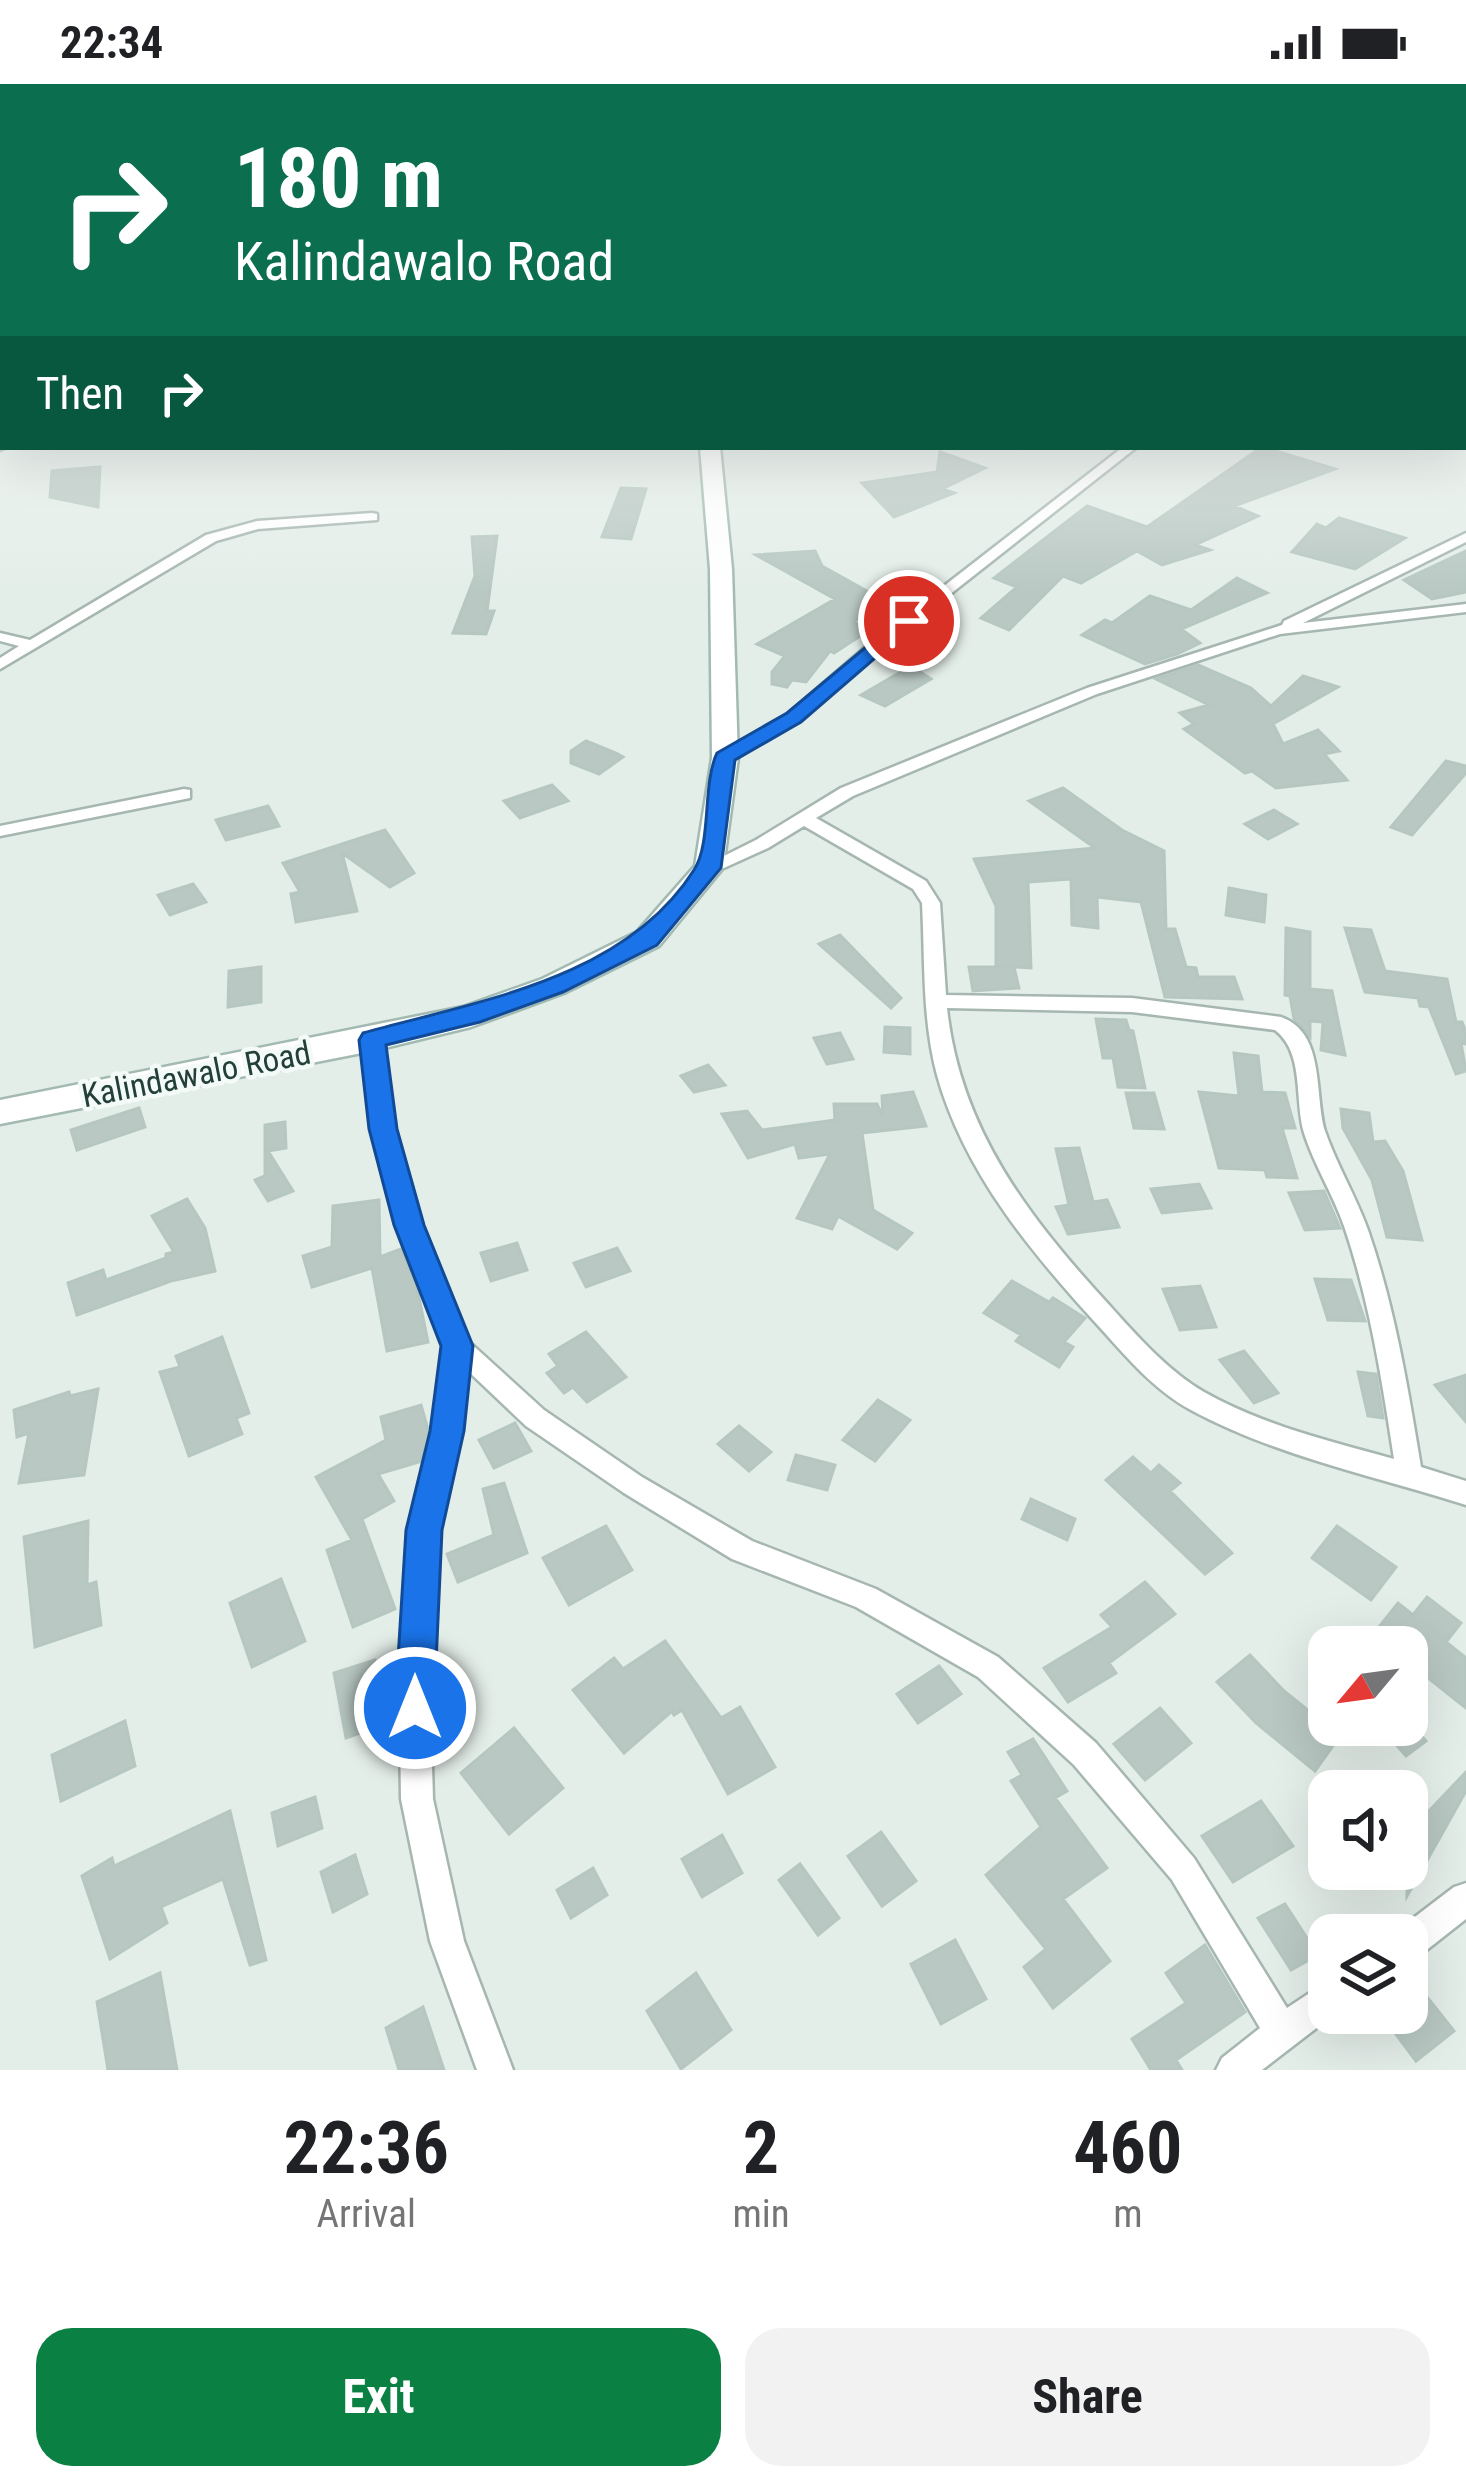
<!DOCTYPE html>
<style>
:root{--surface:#fff;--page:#f2f2f2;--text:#202124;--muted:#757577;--accent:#0b8043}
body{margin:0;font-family:"Roboto Condensed",sans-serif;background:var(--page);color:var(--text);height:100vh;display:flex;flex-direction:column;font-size:45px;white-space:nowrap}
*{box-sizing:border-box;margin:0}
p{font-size:39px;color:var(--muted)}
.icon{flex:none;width:66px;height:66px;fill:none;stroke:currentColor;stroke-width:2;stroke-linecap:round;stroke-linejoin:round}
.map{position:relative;height:1986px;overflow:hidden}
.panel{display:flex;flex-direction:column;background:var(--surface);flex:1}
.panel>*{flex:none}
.guide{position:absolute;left:0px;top:0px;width:1467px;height:366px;box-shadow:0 12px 48px #0002;background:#0b6e4f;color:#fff;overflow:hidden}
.needle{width:78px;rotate:241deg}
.tools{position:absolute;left:1308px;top:1542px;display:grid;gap:24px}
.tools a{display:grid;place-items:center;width:120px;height:120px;border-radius:24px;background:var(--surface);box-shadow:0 12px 48px #0002;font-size:60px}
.pin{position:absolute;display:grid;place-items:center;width:102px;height:102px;color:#fff;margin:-51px;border:6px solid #fff;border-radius:50%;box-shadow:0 3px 12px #0007}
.me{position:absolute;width:132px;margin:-66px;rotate:0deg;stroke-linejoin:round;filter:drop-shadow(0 0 9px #0008)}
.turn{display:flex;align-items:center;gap:42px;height:252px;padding:0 36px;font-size:54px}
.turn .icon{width:156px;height:156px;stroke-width:2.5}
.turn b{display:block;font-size:84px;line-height:102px}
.then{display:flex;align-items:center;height:114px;padding:0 36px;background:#0003;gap:24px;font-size:45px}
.eta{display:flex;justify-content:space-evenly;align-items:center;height:204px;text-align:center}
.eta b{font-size:72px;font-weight:700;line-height:84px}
.action{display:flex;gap:24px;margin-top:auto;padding:24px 36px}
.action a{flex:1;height:138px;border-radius:36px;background:var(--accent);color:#fff;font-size:48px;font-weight:700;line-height:138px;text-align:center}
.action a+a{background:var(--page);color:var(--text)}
.status{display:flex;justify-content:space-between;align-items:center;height:84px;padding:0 60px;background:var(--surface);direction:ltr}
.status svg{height:33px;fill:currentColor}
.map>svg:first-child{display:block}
.building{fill:#b9c8c3;stroke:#b6c7c1;stroke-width:3}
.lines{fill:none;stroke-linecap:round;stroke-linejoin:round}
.street-casing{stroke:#a6b6b1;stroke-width:5}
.secondary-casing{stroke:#a2bab2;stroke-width:5}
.street{fill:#fff;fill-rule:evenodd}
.secondary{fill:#fff;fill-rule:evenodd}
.route{fill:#1a73e8;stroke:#114b97;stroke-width:3}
.labels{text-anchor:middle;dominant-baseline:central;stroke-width:9;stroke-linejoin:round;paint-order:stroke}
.street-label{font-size:33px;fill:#224039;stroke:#f4faf7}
</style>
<div class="status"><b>22:34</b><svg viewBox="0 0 49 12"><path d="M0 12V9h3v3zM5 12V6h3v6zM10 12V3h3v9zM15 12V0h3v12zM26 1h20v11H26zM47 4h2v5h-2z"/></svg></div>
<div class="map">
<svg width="1466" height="1986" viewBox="0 0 1466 1986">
<rect width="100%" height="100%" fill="#e4eee9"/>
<path class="building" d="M1262,363L1335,385L1234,422L1258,432L1195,461L1210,466L1162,481L1137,467L1081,499L1063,492L1009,546L981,534L1017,503L994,494L1087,422L1147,443Z
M940,368L985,384L942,405L954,409L894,433L862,399L937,388Z
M100,383L98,423L50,413L52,387Z
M621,404L646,405L631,455L602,453Z
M1339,434L1405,454L1355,485L1292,468L1317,440L1326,444Z
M497,452L487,527H494L486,550L453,549L475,492L472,453Z
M815,467L822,482L892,521L851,538L871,545L834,569L830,567L806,598L792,596L787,603L772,600V588L785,572L757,560L835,515L756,471Z
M1466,467V508L1432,515L1404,496Z
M1237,494L1267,509L1181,545L1200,559L1177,570L1145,580L1082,551L1105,536L1112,539L1150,512L1191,526Z
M1198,581L1251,604L1271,622L1303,592L1338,603L1273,640L1283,660L1318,646L1339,667L1324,670L1347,696L1276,704L1252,687L1245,689L1184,645L1194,640L1180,629L1209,621L1156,595Z
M911,582L931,595L885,622L861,611Z
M586,657L616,669L623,673L599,690L571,679V667Z
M1446,677L1466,682V689L1412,751L1391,743Z
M552,701L568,717L520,734L504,717Z
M1063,704L1122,746L1164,767L1166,845H1175L1186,883L1196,884L1198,893H1234L1242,915L1165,913L1141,818L1097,813L1098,844L1072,841L1071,795L1028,798L1031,884L1014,883L1019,904L973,907L969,883H1012L996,882V822L974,775L1095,764L1029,717Z
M268,722L279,742L226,756L216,736Z
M1274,726L1297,740L1268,755L1245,740Z
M385,746L414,789L390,803L342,769L357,827L296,838L291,810L300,808L283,779Z
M193,800L206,818L170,831L158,811Z
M1229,804L1266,811L1264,838L1226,831Z
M1286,844L1310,848V905L1332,907L1345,971L1321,966L1323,938L1310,937V953L1294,935L1290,912L1285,911Z
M1345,844L1371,846L1385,887L1447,895L1456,938H1462L1466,948V960L1461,959L1466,987L1456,990L1429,923L1420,922L1418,914L1365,908Z
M840,851L901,914L891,924L819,860Z
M261,883V918L228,923L229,887Z
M1096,935L1126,936L1129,946L1133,947L1145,1004L1118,1003L1113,974H1103Z
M885,943L910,944V970L884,968Z
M840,949L853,975L827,980L814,954Z
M1234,969L1258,972L1262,1008L1285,1009L1295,1044H1282L1297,1094L1267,1093L1265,1086L1219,1084L1199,1008L1239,1012Z
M708,981L725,1001L694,1008L681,992Z
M913,1008L926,1042L862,1049L873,1126L912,1149L897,1165L838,1132L832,1145L797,1134L830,1070L799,1074L795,1060L748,1074L722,1030L747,1027L762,1046L835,1036L834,1020H877L883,1033L882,1012Z
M1126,1009H1154L1164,1045L1134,1044Z
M139,1024L145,1043L77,1066L71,1046Z
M1341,1025L1369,1029L1373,1058L1385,1057L1403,1087L1422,1156L1387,1153L1372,1096L1343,1044Z
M285,1038L286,1064L268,1067L293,1107L268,1117L255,1096L265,1092V1041Z
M1079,1064L1093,1118L1107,1116L1119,1143L1068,1150L1056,1123L1069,1121L1056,1065Z
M1199,1100L1211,1124L1162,1129L1151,1105Z
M1324,1107L1340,1144L1305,1146L1289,1109Z
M187,1115L205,1144L215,1187L171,1197L77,1231L68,1199L103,1186L106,1196L166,1174V1170L174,1168L152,1132Z
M379,1116L380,1173L401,1165L417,1204L428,1258L387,1267L372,1184L312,1203L303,1172L332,1163L333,1122Z
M517,1159L527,1186L491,1197L481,1169Z
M617,1164L630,1187L586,1203L574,1179Z
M1315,1195L1351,1196L1365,1237L1328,1236Z
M1012,1197L1049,1218L1053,1214L1085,1234L1064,1258L1073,1263L1059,1283L1016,1257L1021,1251L984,1229Z
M1200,1202L1216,1243L1180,1246L1163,1205Z
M586,1248L626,1293L587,1318L573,1303L564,1309L547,1289L558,1282L549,1270Z
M222,1253L249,1329L236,1334L242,1350L189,1372L160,1288L180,1283L176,1272Z
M1244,1267L1278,1309L1254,1319L1220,1276Z
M1358,1288L1376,1290L1383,1334L1368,1332Z
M1466,1291V1338L1435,1301Z
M98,1305L84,1391L19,1399L29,1349L17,1353L14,1326L69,1308L70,1312Z
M878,1316L910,1336L875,1377L843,1356Z
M421,1321L429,1349L422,1377L378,1390L394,1417L362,1435L395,1525L353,1543L327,1466L352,1456L316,1393L386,1356L381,1333Z
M515,1339L531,1367L494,1384L479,1356Z
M739,1342L771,1368L749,1387L718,1360Z
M796,1371L835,1381L827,1406L788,1396Z
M1133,1373L1151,1389L1159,1381L1180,1399L1170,1407L1232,1469L1205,1490L1106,1396Z
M504,1399L527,1469L458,1498L447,1470L494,1451L483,1405Z
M1031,1415L1075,1435L1067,1456L1022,1435Z
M88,1437L87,1501L96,1498L101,1541L35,1563L24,1453Z
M606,1442L632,1486L569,1521L543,1474Z
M1337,1442L1396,1483L1371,1516L1312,1474Z
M281,1495L305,1557L252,1583L230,1519Z
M1145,1498L1175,1530L1109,1579L1116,1589L1068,1618L1044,1584L1112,1543L1101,1531Z
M1427,1513L1461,1539L1446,1558L1466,1574V1624L1422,1589L1407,1609V1563H1363L1398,1519L1413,1531Z
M665,1557L721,1634L740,1623L775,1683L728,1710L682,1626L674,1631L672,1627L624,1669L573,1606L614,1574L623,1585Z
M1250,1571L1284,1607L1340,1652L1315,1687L1256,1639L1217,1598Z
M375,1576L387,1630L368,1636L371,1645L346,1654L334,1589Z
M939,1582L961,1610L918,1639L897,1610Z
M1160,1624L1191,1659L1145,1696L1114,1660Z
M125,1637L135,1682L61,1717L52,1671Z
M1379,1641H1412L1426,1657L1406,1672Z
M514,1644L563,1704L509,1750L461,1689Z
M1033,1655L1067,1707L1055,1714L1107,1784L1063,1815L1110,1877L1053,1924L1024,1883L1046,1865L986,1791L1041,1743L1011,1697L1022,1691L1008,1668Z
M1466,1688V1707L1407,1812V1708L1428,1728Z
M315,1713L322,1744L278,1762L272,1729Z
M1261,1717L1293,1762L1233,1798L1202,1752Z
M230,1727L266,1876L250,1881L223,1795L161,1823L167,1839L110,1875L82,1792L112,1774L114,1782Z
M881,1748L916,1797L882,1822L848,1772Z
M722,1751L742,1789L702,1813L682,1775Z
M355,1771L367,1810L333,1828L321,1788Z
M800,1780L839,1834L818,1851L779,1796Z
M593,1784L607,1811L571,1834L557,1806Z
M1285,1820L1318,1871L1291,1886L1258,1834Z
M955,1856L986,1915L941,1940L911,1880Z
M1205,1861L1245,1928L1176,1976L1182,1986H1151L1132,1955L1186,1919L1166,1889Z
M160,1889L177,1986H108L97,1918Z
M696,1889L731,1946L681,1985L647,1927Z
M1419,1903L1454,1947L1416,1977L1380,1929H1407V1912Z
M423,1923L444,1986H399L386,1944Z"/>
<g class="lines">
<defs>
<path id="street" d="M0,297H3V304H0Z
M1464,319H1466V325H1464Z
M3,356V363H7L0,366Z
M1123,363H1137L878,567L800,636L731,677H719V671L788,630L868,561Z
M372,429L377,430V436L258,445L216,457L0,585V574L19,562L0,557V549L30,556L206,451L257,437Z
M1466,449V458L1303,539L1466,520V528L1280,550L1097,610L853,712L816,734L926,797L940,819L946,911L1132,914L1281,933C1326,949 1314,1011 1325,1047C1337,1082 1357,1114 1369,1149C1395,1225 1408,1304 1421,1383L1466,1397V1421C1375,1392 1276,1372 1191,1326C1157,1308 1130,1277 1104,1248C1035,1173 965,1091 937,991C922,935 925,876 922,819L913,805L804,742L768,764L715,788L709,789L700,784L756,756L841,704L1087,604L1282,541L1284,537ZM947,924L1132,928L1275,946C1305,969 1294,1016 1304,1049C1314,1081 1333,1110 1344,1142C1370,1218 1382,1297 1394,1375C1330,1357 1262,1341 1204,1308C1168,1287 1138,1253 1110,1222C1030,1135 960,1046 947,924Z
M184,705L190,706V714L0,752V742Z
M372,949L382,956L394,1045L421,1141L467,1256L544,1326L642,1393L752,1457L876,1505L998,1573L1096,1659L1194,1774L1287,1924L1329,1896V1929H1336L1262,1986H1216L1222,1974L1260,1944L1172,1796L1074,1681L978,1593L856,1523L732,1475L624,1409L526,1342L467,1286L460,1347L438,1446L429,1579L433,1715L464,1857L513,1986H477L430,1857L401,1715L399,1579L410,1446L434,1347L445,1262L397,1141L372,1045L362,956Z
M1466,1799V1835L1419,1872L1407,1877V1851H1394L1395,1848L1454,1803Z"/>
<path id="secondary" d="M700,363H720L732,485L738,674L723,784L659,862L564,909L471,943L372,967L0,1040V1016L463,923L542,895L637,848L695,782L712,674L710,485Z"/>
</defs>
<use href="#street" class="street-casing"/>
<use href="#secondary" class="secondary-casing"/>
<use href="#street" class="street"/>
<use href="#secondary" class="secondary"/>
</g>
<linearGradient id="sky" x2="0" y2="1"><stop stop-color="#83bbe0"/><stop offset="0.45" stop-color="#f3f7f5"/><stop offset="1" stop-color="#f3f7f5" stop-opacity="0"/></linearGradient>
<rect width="1466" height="510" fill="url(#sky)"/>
<path class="route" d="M902,533L918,537L801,638L735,676L721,784L657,861L563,908L480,938L386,961L397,1045L424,1141L473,1262L464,1347L442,1446L434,1624L429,1638L415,1643L401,1638L395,1624L406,1446L430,1347L441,1262L394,1141L369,1045L359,956L363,949C478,917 625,895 694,786C712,758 702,701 717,669L787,629Z"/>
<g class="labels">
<g class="street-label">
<text transform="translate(196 990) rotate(-11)">Kalindawalo Road</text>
</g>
</g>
</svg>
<div class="tools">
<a><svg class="needle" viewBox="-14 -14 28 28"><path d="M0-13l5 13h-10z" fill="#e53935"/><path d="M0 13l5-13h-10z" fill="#757577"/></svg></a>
<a><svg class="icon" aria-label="sound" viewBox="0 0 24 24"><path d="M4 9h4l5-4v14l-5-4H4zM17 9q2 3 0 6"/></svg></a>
<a><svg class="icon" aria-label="layers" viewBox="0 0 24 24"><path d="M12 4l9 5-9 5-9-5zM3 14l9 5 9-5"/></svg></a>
</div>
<div class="pin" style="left:909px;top:537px;background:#d93025"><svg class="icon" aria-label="arrive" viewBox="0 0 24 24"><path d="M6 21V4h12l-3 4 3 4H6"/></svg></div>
<svg class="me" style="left:415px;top:1624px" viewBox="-20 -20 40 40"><circle r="17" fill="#1a73e8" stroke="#fff" stroke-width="3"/><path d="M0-11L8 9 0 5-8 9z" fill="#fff"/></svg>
<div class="guide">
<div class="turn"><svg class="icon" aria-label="right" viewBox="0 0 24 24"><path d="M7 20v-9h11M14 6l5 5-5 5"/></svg><div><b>180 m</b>Kalindawalo Road</div></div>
<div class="then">Then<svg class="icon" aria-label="right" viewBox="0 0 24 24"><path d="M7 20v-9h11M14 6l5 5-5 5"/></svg></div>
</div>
</div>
<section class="panel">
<div class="eta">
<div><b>22:36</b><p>Arrival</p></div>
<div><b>2</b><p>min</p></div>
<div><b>460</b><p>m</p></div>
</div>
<div class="action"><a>Exit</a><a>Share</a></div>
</section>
